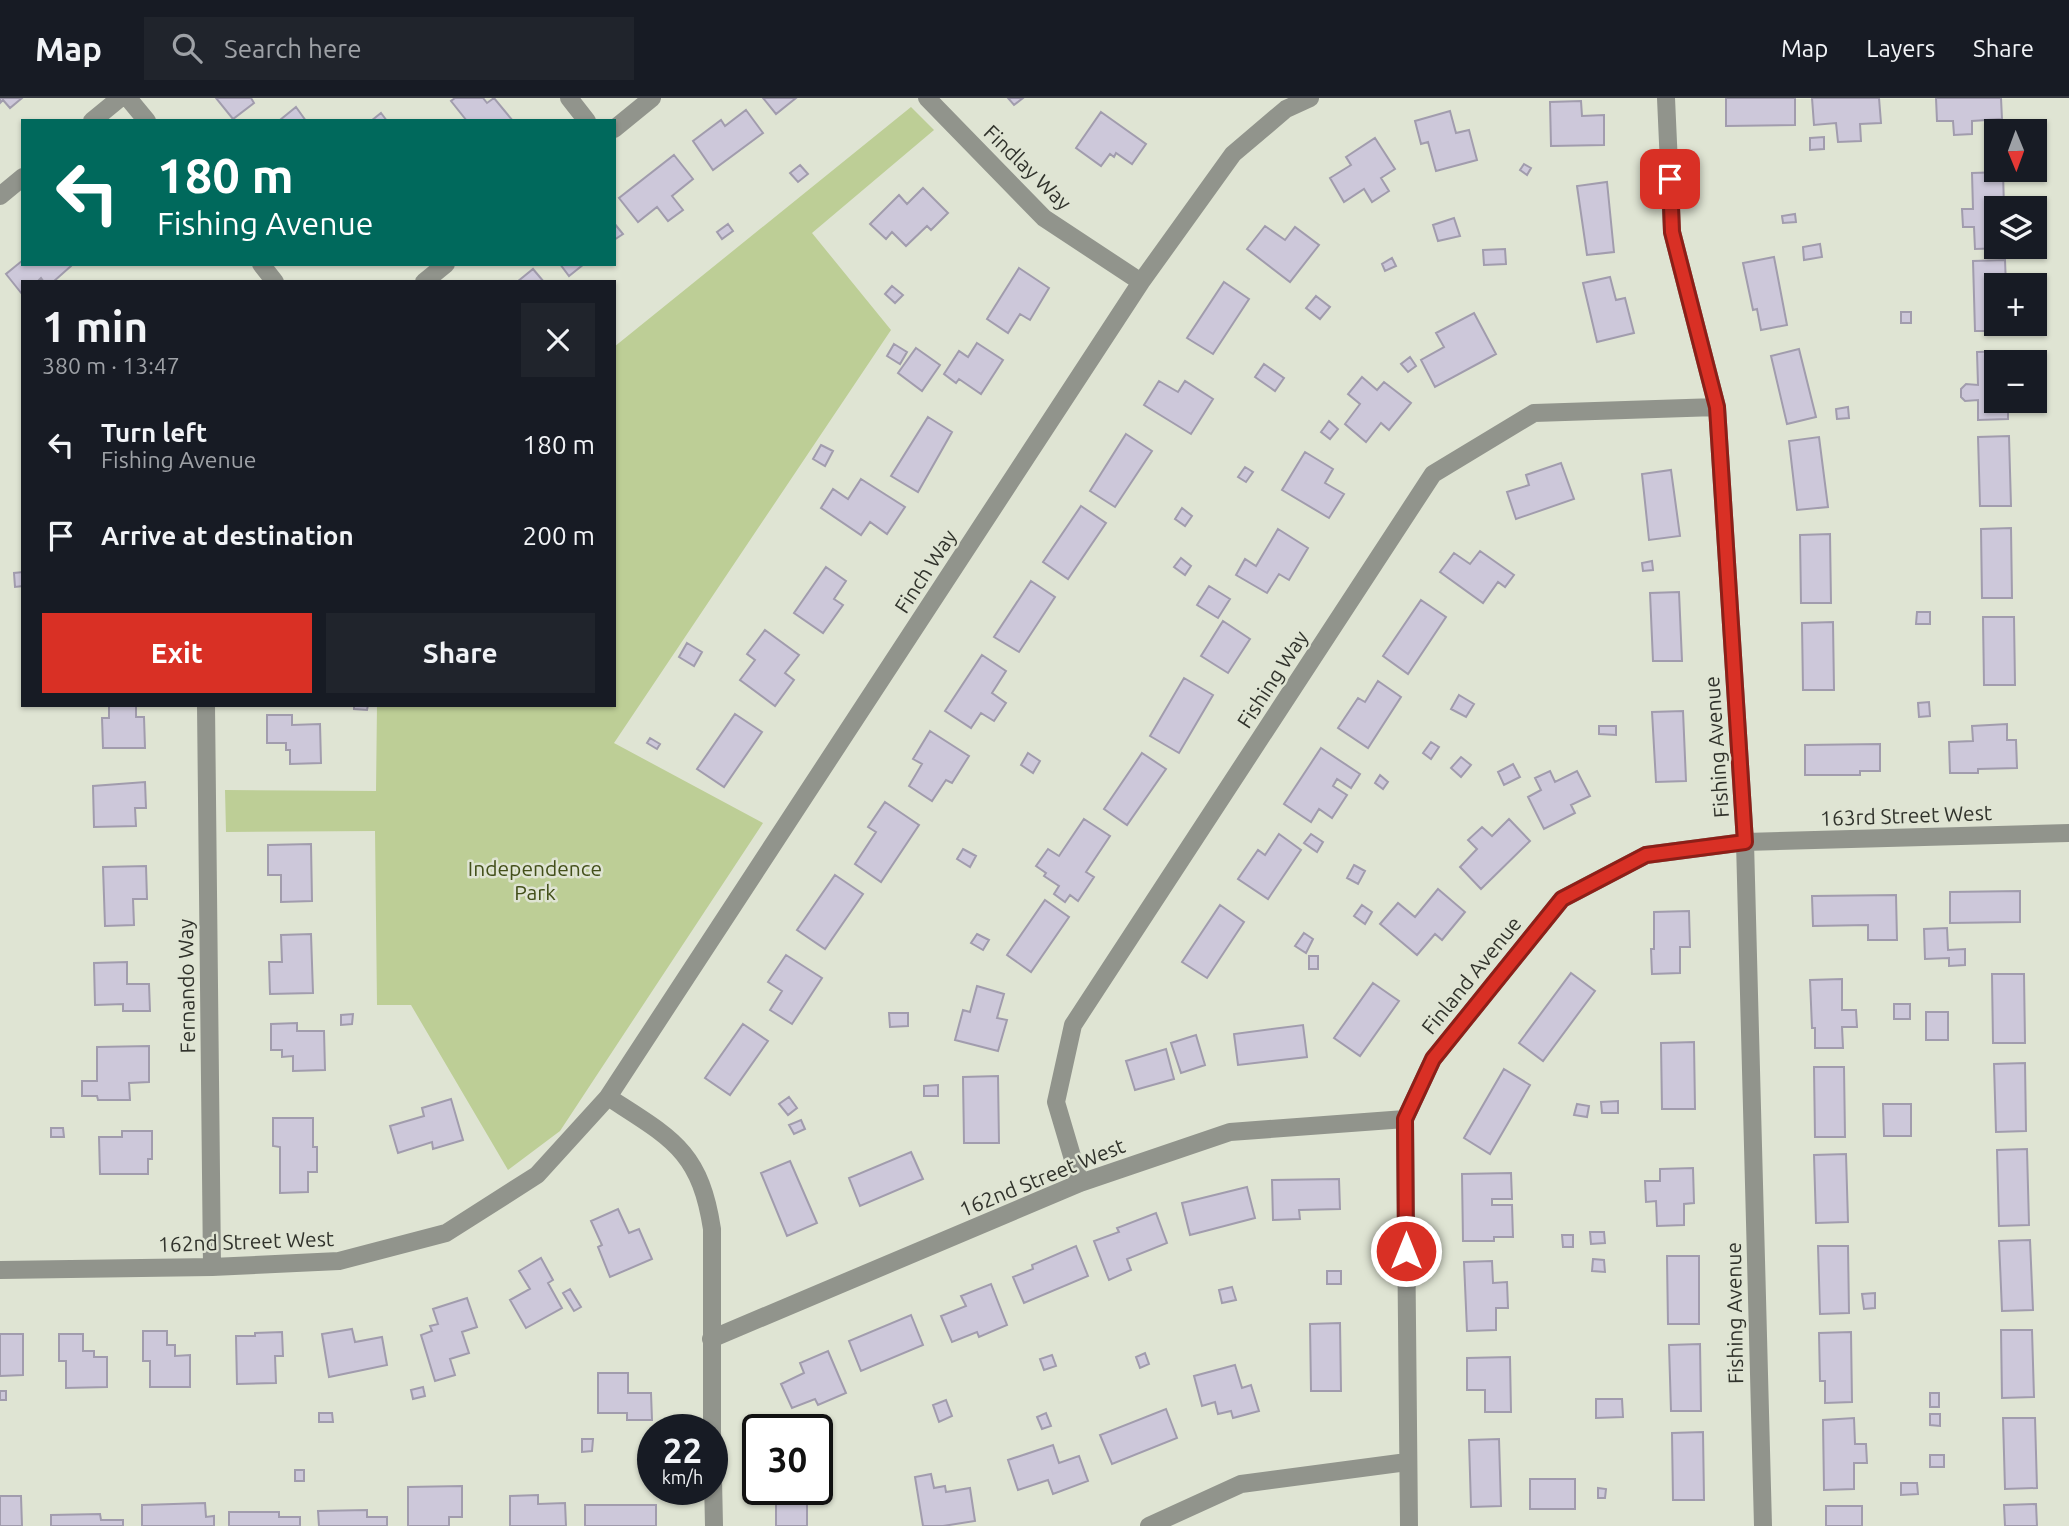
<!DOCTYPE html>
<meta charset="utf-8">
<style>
:root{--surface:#171b24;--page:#20242c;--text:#f1f3f6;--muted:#9ea1a6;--line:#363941;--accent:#d93025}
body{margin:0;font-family:Ubuntu,sans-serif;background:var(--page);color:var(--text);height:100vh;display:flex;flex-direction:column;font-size:26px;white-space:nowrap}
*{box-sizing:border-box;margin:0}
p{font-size:23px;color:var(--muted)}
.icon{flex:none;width:38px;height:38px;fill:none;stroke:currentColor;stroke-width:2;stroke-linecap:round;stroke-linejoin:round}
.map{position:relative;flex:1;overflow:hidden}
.panel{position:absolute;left:21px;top:182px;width:595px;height:427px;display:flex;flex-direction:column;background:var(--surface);border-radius:0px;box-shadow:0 2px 5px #0004}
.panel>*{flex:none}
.hud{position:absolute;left:21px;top:21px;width:595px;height:147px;border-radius:0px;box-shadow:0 2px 5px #0004;background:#00695c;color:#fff;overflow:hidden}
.needle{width:46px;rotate:179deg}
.fabs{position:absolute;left:1984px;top:21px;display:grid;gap:14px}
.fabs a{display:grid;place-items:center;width:63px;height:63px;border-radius:0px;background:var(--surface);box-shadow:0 2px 5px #0004;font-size:35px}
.speed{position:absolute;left:637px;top:1316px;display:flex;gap:14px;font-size:35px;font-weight:700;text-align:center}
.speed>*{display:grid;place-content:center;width:91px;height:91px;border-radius:50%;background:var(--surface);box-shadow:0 2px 5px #0004;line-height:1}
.speed small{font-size:18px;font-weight:400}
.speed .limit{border:4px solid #111;border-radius:10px;background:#fff;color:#111}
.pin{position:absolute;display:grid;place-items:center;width:60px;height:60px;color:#fff;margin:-30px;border-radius:14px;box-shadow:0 4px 10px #0006}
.me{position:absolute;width:77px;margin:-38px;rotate:0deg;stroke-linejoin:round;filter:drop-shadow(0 0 5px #0008)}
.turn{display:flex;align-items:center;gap:24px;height:147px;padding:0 21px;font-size:32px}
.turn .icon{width:91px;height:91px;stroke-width:2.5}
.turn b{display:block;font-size:49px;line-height:60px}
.round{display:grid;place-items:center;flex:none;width:74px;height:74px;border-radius:0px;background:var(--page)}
.summary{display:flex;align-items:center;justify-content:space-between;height:119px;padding:0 21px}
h1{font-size:42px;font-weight:700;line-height:52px}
.action{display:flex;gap:14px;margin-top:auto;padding:14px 21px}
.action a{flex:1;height:80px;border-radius:0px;background:var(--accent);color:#fff;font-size:28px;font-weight:700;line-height:80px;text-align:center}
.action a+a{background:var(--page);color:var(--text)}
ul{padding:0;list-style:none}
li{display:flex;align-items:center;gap:21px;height:91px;padding:0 21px}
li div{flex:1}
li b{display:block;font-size:26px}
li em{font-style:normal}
header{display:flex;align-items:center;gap:42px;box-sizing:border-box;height:98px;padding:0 35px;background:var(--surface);border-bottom:2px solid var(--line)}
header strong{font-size:33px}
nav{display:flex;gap:38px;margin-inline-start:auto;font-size:24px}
.search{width:490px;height:63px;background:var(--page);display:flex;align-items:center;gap:18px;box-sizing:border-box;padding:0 24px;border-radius:0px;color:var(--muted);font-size:26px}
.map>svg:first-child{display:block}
.green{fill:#bdce96}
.building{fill:#cdc8da;stroke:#a19cad;stroke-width:2}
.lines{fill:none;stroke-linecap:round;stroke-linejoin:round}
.minor{stroke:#91948c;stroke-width:18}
.route-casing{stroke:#8d1f18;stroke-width:18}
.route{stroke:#d93025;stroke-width:12}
.labels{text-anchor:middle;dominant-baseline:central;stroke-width:5;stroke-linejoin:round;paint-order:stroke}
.street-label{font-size:21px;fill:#31332c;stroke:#dfe4d3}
.park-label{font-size:21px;fill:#424f19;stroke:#dfe4d3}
</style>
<header>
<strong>Map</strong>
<div class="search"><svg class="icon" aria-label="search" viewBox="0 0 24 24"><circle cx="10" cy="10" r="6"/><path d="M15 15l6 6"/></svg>Search here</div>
<nav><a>Map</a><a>Layers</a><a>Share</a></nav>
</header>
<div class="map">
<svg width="2069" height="1428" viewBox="0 0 2069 1428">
<rect width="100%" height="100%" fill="#dfe4d3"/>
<path class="green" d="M911,9L934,32L812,135L891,232L614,645L763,725L560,1033L508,1072L411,907H377L375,733L226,734L225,692L376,693L377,607H614V249Z"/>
<path class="building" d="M0,0H22L10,10L3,2L0,5Z
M216,0H251L254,5L233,21Z
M455,0H483L487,5L494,0L513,23H467L451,3Z
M763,0H796L776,16Z
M1008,0H1023L1014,7Z
M1726,0H1795V27L1726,28Z
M1812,0H1879L1881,25L1860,26L1861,43L1838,44L1836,25L1814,27Z
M1936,0H2001L2002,21L1972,23V36L1954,37L1953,23H1937Z
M1581,3L1582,18L1604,17V47L1551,48L1550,4Z
M296,9L306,23H280V22Z
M746,12L763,35L713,72L693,43L721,22L725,28Z
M1450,13L1456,35L1469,32L1477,62L1436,73L1428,44L1421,46L1415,23Z
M1101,14L1146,46L1132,66L1116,55L1114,59L1110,56L1101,68L1076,50Z
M381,15L387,23H371Z
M1824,39V51L1810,52V40Z
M1375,40L1395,71L1381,80L1389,93L1372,104L1364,91L1344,104L1330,80L1351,67L1346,59Z
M1989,56H1997V65L1990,66Z
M674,57L693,81L672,98L683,112L668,123L657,109L638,124L619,100Z
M1524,66L1531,70L1527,77L1520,72Z
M800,67L808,76L798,84L790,75Z
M2003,74L2004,110H1997V149L2005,150L1975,151L1974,129H1963L1962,111H1973L1972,75Z
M1607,84L1614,154L1587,157L1577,88Z
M923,90L948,115L931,132L927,128L906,148L892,134L886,141L870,126L899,97L907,106Z
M1795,116L1796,124L1783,125L1782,118Z
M1454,120L1460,138L1438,143L1433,127Z
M614,125L623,136L614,142Z
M728,126L733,133L722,141L717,134Z
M1265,128L1285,142L1295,129L1319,147L1290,184L1247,151Z
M1820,146L1822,159L1804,162L1803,149Z
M1505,151L1506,166L1484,167L1483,152Z
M1774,159L1787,227L1761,232L1757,211L1753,212L1743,165Z
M1392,160L1396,168L1385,173L1382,166Z
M23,162V166H70L71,168L53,184H44L41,180L37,184H23L22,196L6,176Z
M2005,162L2006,187H1997V226H2006V233H1975L1973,163Z
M560,166H584L569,178Z
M1019,170L1049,190L1030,222L1020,216L1008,235L987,221Z
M533,171L544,184H517Z
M1610,179L1616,202L1625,200L1634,235L1597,244L1583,185Z
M1224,184L1249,201L1213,256L1187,240Z
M892,188L903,197L895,205L885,196Z
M1316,198L1330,209L1320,221L1306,210Z
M1901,214H1911V225H1901Z
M1474,215L1496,256L1435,289L1421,262L1444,249L1436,235Z
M977,245L1003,262L981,296L959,281L956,285L944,276L959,253L968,259Z
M894,246L907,254L900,266L887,258Z
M916,250L940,267L922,293L898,275Z
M1799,251L1816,319L1787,326L1771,258Z
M2007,253V264H1997V303H2008V321L1978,322V302L1965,303L1961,299V291L1966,286L1978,287L1977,254Z
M1410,259L1416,268L1408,274L1401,266Z
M1264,266L1284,280L1275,293L1255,279Z
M1362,279L1377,292L1384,284L1411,305L1389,332L1381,325L1366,344L1345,326L1360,306L1348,296Z
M1159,283L1178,294L1185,283L1213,301L1191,336L1144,307Z
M1848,309L1849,320L1837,321L1836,311Z
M928,319L952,334L918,394L891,378Z
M1329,323L1338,331L1330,341L1321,334Z
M1126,336L1152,353L1115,409L1090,393Z
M2009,338L2011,408H1980L1978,339Z
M1819,339L1828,409L1797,412L1789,343Z
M821,347L833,353L825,368L813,361Z
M1305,354L1333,371L1325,385L1344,396L1329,420L1282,392Z
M1561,365L1574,401L1516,421L1507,394L1529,387L1526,377Z
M1245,369L1253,374L1246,384L1238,379Z
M1671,372L1680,438L1649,442L1642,376Z
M861,381L905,409L887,436L870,424L861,437L821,410L833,391L848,401Z
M1081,408L1106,425L1068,481L1043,464Z
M1182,410L1192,418L1185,428L1175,421Z
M2011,430L2012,500H1982L1981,431Z
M1278,431L1308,450L1289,482L1279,476L1267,495L1236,477L1245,461L1256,468Z
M1830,436L1831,505H1801L1800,437Z
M1480,453L1514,477L1505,489L1498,484L1483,505L1440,474L1454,455L1470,466Z
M1181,460L1191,468L1185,477L1174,469Z
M1652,463L1653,472L1643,473L1642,465Z
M826,469L846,483L834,501L843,507L823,535L794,515Z
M23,474V488L15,489L14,475Z
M1031,483L1055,499L1019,554L994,539Z
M1209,488L1230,501L1218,520L1197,507Z
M1679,494L1682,563H1653L1650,495Z
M1421,502L1446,519L1408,576L1383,558Z
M1917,514H1930V526H1916Z
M1983,519H2014L2015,587H1984Z
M1223,523L1250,541L1228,575L1201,558Z
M1833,524L1834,592H1803L1802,525Z
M765,532L799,557L785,575L794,582L775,608L740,582L755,562L747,556Z
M687,545L702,554L694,568L679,559Z
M982,557L1006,573L992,595L1006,605L994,623L981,615L971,630L945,613Z
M1184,580L1213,597L1179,655L1150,638Z
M1378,583L1401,599L1368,650L1338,630L1358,600L1365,604Z
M1459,597L1474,606L1466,619L1451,611Z
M1929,604L1930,618L1919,619L1918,605Z
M109,607H136V619H144L145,650H103L102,620H109Z
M354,607H368L367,612L354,611Z
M1683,613L1686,683L1656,684L1652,614Z
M735,616L762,634L724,689L697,671Z
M267,617H292V627L320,626L321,665L290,666V652H286V645H267Z
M2007,626V642H2016L2017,670L1978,671V675H1950L1949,644L1973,643L1972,628Z
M1599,628H1616V637L1599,636Z
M930,633L969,658L952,685L946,682L932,703L909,688L922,666L913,661Z
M650,640L660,646L657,651L647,645Z
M1431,644L1439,649L1431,661L1423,655Z
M1880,646V673H1860V677H1805V647Z
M1321,650L1360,676L1351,690L1337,681L1333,688L1347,697L1332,720L1319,711L1311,724L1284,706Z
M1028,655L1040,663L1033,675L1021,667Z
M1142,655L1166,671L1127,727L1104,711Z
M1461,659L1471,667L1461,679L1451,670Z
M1513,666L1520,679L1504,687L1498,674Z
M1550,673L1555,684L1577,673L1590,698L1571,707L1575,715L1544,731L1528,699L1541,692L1535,680Z
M1380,677L1388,684L1383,691L1375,685Z
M145,684L146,710H135L136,728L94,729L93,688Z
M885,704L919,727L881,784L855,766L876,734L868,729Z
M1084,721L1110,738L1086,774L1094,779L1078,803L1070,797L1065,804L1054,796L1059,788L1044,778L1046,775L1036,768L1048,751L1059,758Z
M1509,721L1530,743L1481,791L1460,769L1477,751L1468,742L1482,729L1492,738Z
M1279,736L1301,752L1268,801L1238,781L1258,752L1265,757Z
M1311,736L1323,744L1317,754L1304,745Z
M311,746L312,803L281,804V777H268V747Z
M963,751L976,758L970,769L957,761Z
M1354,767L1365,773L1358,786L1347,780Z
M146,768L147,801H133L134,827L105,828L103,769Z
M835,777L863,796L825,851L797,832Z
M1438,791L1465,814L1442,842L1435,836L1417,857L1380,826L1398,805L1415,819Z
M2020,793V824L1950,825V794Z
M1896,797L1897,842H1868V827L1813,828L1812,798Z
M1045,802L1069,819L1031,874L1007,857Z
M1220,807L1244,824L1207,880L1182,864Z
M1362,807L1372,814L1365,826L1354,818Z
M1689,813L1690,849H1680V875L1652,876L1651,851H1654V814Z
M1947,830L1948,852L1965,851V867L1949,868V860L1925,861L1924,831Z
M1304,835L1313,841L1306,855L1295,848Z
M311,836L313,895L270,896L269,864H282L281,837Z
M977,836L989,842L983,852L971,845Z
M786,857L822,880L792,926L770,912L782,893L768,884Z
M1309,858H1318V871H1309Z
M127,864V886H149L150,913H123V906L95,907L94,865Z
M1571,875L1595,893L1543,963L1519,945Z
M1992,876H2024L2025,945H1993Z
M1842,881V912H1856L1857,929H1842L1843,950H1815V930H1812L1810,882Z
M1373,885L1399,903L1360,958L1334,940Z
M977,888L1004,896L997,920L1007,922L998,953L955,942L963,912L970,914Z
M1894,906H1910V921H1894Z
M1926,914H1948V942H1926Z
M889,915H908V928L890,929Z
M353,916L352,926L341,927V917Z
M297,925V933H324L325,972L293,973V958L282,959V952H271V926Z
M743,926L768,943L730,997L705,980Z
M1303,927L1307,959L1238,967L1234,936Z
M1196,937L1205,967L1181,975L1171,945Z
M1694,944L1695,1011H1662L1661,945Z
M149,948V984L129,985L130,1002H98L97,998H82V983H97V949Z
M1166,951L1174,981L1135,992L1126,963Z
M2025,965L2026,1033L1996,1034L1994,966Z
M1814,969H1844L1845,1039H1815Z
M1504,971L1530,987L1490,1056L1464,1040Z
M998,978L999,1045H964L963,979Z
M938,987V998H924V988Z
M789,999L797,1010L788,1017L779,1006Z
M451,1001L463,1042L433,1051L432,1044L398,1055L390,1028L424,1018L422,1010Z
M1618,1003V1015H1602L1601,1004Z
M1577,1006L1589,1008L1587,1019L1574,1017Z
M1883,1006H1911V1038H1884Z
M273,1020H313V1049H317V1074H308V1094L280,1095V1049L273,1048Z
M801,1022L805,1031L794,1036L789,1027Z
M51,1030H63L64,1039H51Z
M122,1033H152V1061H148V1076H100L99,1039H122Z
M2027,1051L2029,1127L1999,1128L1997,1052Z
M911,1054L923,1081L860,1108L849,1080Z
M1846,1056L1848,1124L1816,1125L1814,1057Z
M790,1063L817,1125L787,1138L761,1075Z
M1693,1070L1694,1105L1684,1106V1127L1657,1128L1656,1103L1646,1104L1645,1083H1660V1071Z
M1511,1075L1512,1101H1492V1107H1512L1513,1139H1494V1143H1463L1462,1076Z
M1339,1081L1340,1111L1299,1112L1300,1121L1273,1122L1272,1082Z
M1247,1089L1255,1120L1190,1137L1182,1105Z
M618,1111L629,1135L639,1131L652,1161L610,1179L598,1149L602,1147L591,1123Z
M1156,1115L1167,1145L1127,1161L1131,1172L1109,1182L1094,1143L1119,1134L1117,1130Z
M1590,1134H1604L1605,1145L1591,1146Z
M1562,1137H1573V1149H1563Z
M2030,1142L2033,1212L2002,1213L1999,1143Z
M1076,1148L1088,1178L1024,1205L1013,1179L1033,1171L1032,1167Z
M1818,1148H1848L1849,1215L1820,1216Z
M1667,1158H1699V1226H1668Z
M541,1160L553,1182L548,1185L562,1210L526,1230L510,1202L530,1191L519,1173Z
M1593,1161L1604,1162L1605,1174L1592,1173Z
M1492,1163L1493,1185L1507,1184L1508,1210H1496V1232L1467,1233L1464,1164Z
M1327,1173H1341V1186H1327Z
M991,1186L1007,1227L979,1239L977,1234L952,1244L941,1218L966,1208L961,1198Z
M1232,1189L1236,1202L1222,1205L1219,1192Z
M570,1191L581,1209L574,1213L563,1195Z
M1875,1195V1210L1864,1211L1862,1196Z
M467,1200L477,1229L462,1234L469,1255L450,1261L455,1277L435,1283L421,1237L432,1233L430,1228L438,1226L433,1211Z
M911,1217L923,1247L861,1273L849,1243Z
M1340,1225L1341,1293H1311L1310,1226Z
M352,1231L355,1244L382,1239L387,1267L329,1279L322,1236Z
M2001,1232H2032L2034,1299L2002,1300Z
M143,1233H167V1247H175V1258L190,1257V1289H150V1263H143Z
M282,1234L283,1258H275L276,1285L237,1286L236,1238H255V1235Z
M1851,1234L1852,1304L1825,1305V1283H1820L1819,1235Z
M0,1236H23V1277L0,1278Z
M59,1236H83V1253H94V1259H107V1289L66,1290V1263H59Z
M1700,1246L1701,1313H1671L1669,1247Z
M828,1253L846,1295L818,1307L815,1301L792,1310L781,1286L804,1275L800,1265Z
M1145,1255L1149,1266L1140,1270L1136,1259Z
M1052,1257L1056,1268L1044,1272L1040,1261Z
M1510,1259L1511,1314H1485V1292H1467V1260Z
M1235,1267L1242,1290L1251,1287L1259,1313L1233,1320L1231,1313L1218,1316L1215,1304L1202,1308L1194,1278Z
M598,1275H628V1295H651L652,1322H627V1315H598Z
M423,1289L425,1298L413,1301L411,1292Z
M0,1293H6V1302H0Z
M1930,1295H1939V1309H1930Z
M1596,1301H1622L1623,1319L1596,1320Z
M946,1302L952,1318L939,1324L933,1307Z
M1166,1311L1177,1340L1112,1366L1100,1337Z
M319,1315H332L333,1324H319Z
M1046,1315L1051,1328L1042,1331L1037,1319Z
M1930,1316H1940V1328L1930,1327Z
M1854,1320L1855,1346H1866L1867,1365H1854V1391L1824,1392L1823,1322Z
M2003,1320H2035L2037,1390L2005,1391Z
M1703,1334L1704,1402H1673L1672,1335Z
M582,1341H593L592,1353L582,1354Z
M1499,1341L1501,1408L1471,1409L1469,1342Z
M1053,1347L1059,1365L1079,1358L1088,1383L1053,1396L1048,1382L1018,1392L1008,1362Z
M1930,1357H1944V1369H1930Z
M295,1372H304V1383H295Z
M931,1376L934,1390L945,1388L946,1394L970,1390L975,1423L943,1428H923L915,1379Z
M1530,1381H1575V1411H1530Z
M1901,1385H1917L1918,1396L1901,1397Z
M462,1388V1419H449V1428H408V1389Z
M1598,1390L1606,1391L1605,1400H1598Z
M776,1391H807V1428H776Z
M538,1397V1406L565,1405L566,1428H510V1398Z
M0,1398H21L22,1428H0Z
M205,1405L206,1419L214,1418V1428H142V1407Z
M2036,1406L2037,1428H2005L2004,1407Z
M585,1407H656V1428H585Z
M1826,1408H1862V1428H1826Z
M367,1412V1419H387V1428H319L318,1413Z
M229,1414H279V1419H300V1428H229Z
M100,1416L101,1422H123V1428H51V1417Z"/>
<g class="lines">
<path class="minor" d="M128,0L147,23
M569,0L587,23
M927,0L1044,120L1141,184
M1666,0L1672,134L1717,309L1745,744L1763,1428
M92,23L120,0
M614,31L652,0
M0,98L23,79
M261,166L275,184
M424,184L446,166
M206,607L212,1169
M608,999C671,1040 700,1052 712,1131V1332
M1080,1085L1056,1004L1073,927L1433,376L1534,315L1717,309
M0,1172L212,1169L339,1163L446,1135L537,1077L608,999L1141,184L1233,56L1286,11L1310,0
M711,1241L1080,1085L1230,1034L1405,1021
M712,1333L714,1428
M1149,1428L1241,1386L1407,1364
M1409,1428L1405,1021L1433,961L1562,801L1646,757L1745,744L2069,735"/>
</g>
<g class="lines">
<defs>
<path id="route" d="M1406,1153L1405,1021L1433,961L1562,801L1646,757L1745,744L1717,309L1672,134L1670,81"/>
</defs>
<use href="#route" class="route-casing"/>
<use href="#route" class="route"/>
</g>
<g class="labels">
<g class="street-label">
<text transform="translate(1028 69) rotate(44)">Findlay Way</text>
<text transform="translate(925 473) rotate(-57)">Finch Way</text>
<text transform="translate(1272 581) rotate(-57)">Fishing Way</text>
<text transform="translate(1716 649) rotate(-94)">Fishing Avenue</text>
<text transform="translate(1906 717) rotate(-2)">163rd Street West</text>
<text transform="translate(1471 877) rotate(-51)">Finland Avenue</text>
<text transform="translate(186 888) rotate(-91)">Fernando Way</text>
<text transform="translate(1042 1079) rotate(-22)">162nd Street West</text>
<text transform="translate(246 1143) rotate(-2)">162nd Street West</text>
<text transform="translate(1734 1215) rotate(-91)">Fishing Avenue</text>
</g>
<g class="park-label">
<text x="535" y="770">Independence<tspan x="535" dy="24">Park</tspan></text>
</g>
</g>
</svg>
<div class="fabs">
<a><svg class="needle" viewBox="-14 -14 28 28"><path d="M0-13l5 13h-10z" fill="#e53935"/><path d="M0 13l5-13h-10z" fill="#9ea1a6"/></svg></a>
<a><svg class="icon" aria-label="layers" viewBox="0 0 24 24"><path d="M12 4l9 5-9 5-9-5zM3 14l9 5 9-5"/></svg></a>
<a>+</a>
<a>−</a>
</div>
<div class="speed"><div>22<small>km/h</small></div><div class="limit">30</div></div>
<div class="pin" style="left:1670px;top:81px;background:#d93025"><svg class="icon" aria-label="arrive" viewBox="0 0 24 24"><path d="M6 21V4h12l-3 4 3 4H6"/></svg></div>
<svg class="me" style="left:1406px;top:1153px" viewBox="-20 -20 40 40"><circle r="17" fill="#d93025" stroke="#fff" stroke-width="3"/><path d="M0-11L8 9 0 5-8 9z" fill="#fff"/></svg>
<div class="hud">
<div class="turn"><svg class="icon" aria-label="left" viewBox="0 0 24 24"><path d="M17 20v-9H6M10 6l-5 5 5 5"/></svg><div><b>180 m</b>Fishing Avenue</div></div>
</div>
<section class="panel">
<div class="summary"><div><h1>1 min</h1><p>380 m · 13:47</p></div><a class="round"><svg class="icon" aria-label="close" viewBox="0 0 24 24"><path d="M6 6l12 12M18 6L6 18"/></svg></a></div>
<ul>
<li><svg class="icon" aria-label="left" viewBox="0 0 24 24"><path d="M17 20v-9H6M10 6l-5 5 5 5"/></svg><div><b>Turn left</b><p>Fishing Avenue</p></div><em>180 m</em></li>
<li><svg class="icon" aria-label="arrive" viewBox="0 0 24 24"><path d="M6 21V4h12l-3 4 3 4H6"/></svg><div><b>Arrive at destination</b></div><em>200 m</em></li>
</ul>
<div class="action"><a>Exit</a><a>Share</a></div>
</section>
</div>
